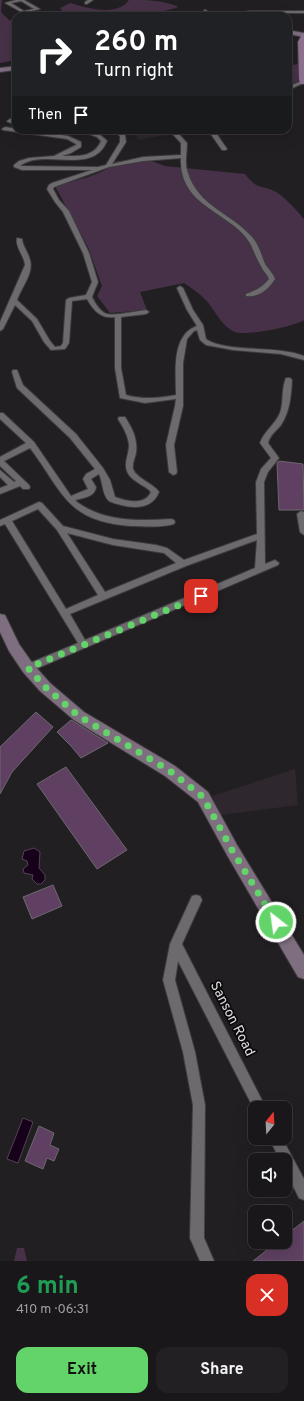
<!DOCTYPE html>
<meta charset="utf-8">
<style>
:root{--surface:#1a171a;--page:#232023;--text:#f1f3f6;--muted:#9f9fa2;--line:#383639;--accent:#63d469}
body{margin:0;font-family:Overpass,sans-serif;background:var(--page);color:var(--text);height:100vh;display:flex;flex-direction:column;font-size:15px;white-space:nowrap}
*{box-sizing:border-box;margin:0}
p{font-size:13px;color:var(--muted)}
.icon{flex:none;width:22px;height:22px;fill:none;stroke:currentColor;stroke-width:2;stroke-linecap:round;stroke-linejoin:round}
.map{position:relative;height:1261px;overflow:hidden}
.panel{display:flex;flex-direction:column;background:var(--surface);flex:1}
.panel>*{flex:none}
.guide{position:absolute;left:12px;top:12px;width:280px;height:122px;border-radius:12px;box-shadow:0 4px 16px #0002,0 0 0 1px var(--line);background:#202124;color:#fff;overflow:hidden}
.needle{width:26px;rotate:18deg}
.fabs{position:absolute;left:248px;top:1101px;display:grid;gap:8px}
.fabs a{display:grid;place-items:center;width:44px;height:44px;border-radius:8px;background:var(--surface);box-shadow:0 4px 16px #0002,0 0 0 1px var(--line);font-size:20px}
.pin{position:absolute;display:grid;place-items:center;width:34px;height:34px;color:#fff;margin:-17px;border-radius:8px;box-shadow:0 2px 6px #0006}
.me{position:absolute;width:44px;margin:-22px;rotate:330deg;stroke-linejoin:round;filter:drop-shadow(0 0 3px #0008)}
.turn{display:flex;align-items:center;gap:14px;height:84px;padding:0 16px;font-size:18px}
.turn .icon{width:52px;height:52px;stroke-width:2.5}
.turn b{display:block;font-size:28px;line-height:34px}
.then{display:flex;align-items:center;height:38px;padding:0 16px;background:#0003;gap:8px;font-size:15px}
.round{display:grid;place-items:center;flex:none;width:42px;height:42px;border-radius:12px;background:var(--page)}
.headline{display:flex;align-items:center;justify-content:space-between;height:68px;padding:0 16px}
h1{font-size:24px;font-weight:700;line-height:30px;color:#1e9e55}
.action{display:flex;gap:8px;margin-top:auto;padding:8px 16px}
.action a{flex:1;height:46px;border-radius:12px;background:var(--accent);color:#111;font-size:16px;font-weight:700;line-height:46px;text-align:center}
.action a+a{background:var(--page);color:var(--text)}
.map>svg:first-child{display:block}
.built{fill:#2e272e}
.green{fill:#473148}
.water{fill:#170019;stroke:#534254}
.building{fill:#5f4062;stroke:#6c696d}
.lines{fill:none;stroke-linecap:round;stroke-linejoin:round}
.street-casing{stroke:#3e3c3e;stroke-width:2}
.secondary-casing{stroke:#3e3c3e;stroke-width:2}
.primary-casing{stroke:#3e3c3e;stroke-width:2}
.street{fill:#6d6a6e;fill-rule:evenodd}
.secondary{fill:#7e6e7f;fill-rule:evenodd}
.primary{fill:#8f7191;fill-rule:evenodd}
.route{stroke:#63d469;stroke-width:7;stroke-dasharray:0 12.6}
.labels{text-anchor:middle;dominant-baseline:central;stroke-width:3.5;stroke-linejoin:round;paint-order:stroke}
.near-street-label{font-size:14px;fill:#dedcde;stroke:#0b0a0b}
</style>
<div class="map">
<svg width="304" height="1261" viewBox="0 0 304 1261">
<rect width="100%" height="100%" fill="#221f22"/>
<path class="built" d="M130,130H170L174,133L139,140Z
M295,769L298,805L221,815L212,796Z"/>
<path class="green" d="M0,0H2L1,12L9,20L16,21V60L0,63Z
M129,0C147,0 163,0 179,7L146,16H63L65,15L60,8L70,3C88,8 116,17 129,0Z
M298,64V81L288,86V66Z
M149,160L165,166L245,174C258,191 260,184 276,192C285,197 297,211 304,219V320C293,327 246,336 235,332C222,327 215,310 206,300C200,294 192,288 184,283L140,292L147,310L110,313L97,296L102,286L88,247L55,186C73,181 105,175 117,161Z
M17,1248H24L27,1261H14Z"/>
<path class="water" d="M34,848L40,852L39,868L45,875V880L41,884H37L32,879L33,875L24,873L23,869L28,865L27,861L22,859L24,851Z
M23,1118L33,1122L18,1163L7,1159Z"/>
<path class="building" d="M279,461L303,464L304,510H279L277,463Z
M36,712L53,727L12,772L0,794V747Z
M71,720L73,721L108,743L81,758L71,746L57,732Z
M66,767L127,850L97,869L37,784Z
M53,885L62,906L32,919L23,897Z
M39,1126L54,1133L50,1145L59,1149L54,1161L47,1158L43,1169L25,1161Z
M304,1221V1261H253L277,1242H285V1236Z"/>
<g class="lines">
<defs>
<path id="street" d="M16,0H24L40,9L23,13L5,3ZM21,1L34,9L24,11L11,3Z
M88,0H93L87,4H85V2Z
M204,10H206L212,16H208Z
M250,11H304V13H250L222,16Z
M301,81H304V83L288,90V87Z
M10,119L16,120V124L8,122L7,121Z
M5,127L68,136L81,142V147L71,153L62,156C77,156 94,158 101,141L97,137L79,130C90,130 100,133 107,141C92,177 44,147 20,166H22L98,167L106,165L120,142V136L113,130H119L125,135L126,142L112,164L143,157L181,155V143L169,130H175L187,143C187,153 184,164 188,173C198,206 231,213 252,237C259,245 261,254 265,264C268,269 273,273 275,279C269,289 258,298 246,296V294C255,291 263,287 269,279C267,274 263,271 261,266C252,251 254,244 239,230C214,208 179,199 181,158L143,161L109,167L54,187L53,189L59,200L69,211L89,253L98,282L92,297C95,303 100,312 107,314C114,316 138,311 146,310L149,312L146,314L121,317V368L126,395C143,400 159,398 176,395C176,372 171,335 197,326L187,310L177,288L180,286L183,288L193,310L203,325L206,339C225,353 277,345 304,356V360L281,354L233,350L206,345L200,340L197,330L194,331L187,339L183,363V406L174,445L177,472L176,474L173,475L169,472L166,445L175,406L176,399L145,403L120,398L115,368V317C101,319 94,311 87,299L72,301L69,343L65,349L51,350L44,342L32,321L15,305L3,329L0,331V322L25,265C24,255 15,247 17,238L22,239C23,247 28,252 30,260C34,273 21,288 17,300L37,319L50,341L55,347L61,346L63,343L66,300L69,298L86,295L92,282L83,253L63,212L55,202L47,189L49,185L52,183L92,170H22L14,167V165L19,161L29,158L54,156L76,145V144L67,139L3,130L2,129Z
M208,130H214L227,149L226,150H222Z
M13,370H17L23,385L76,434L103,468L110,480L115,497C126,501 145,506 151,492C145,485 135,483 129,475C122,465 129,456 129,445C128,435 123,427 118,419L119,417H125C132,428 138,439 136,453C135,458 132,463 133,469C137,479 153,483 159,492C153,508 136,509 121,505C118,504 112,503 109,501C102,495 103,482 99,474L91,479L96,487C95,497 83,498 75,500L77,502C104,522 138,521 171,519L174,520L175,522L174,524C161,528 144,526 131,526C66,521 64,493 30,448L4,461L29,485L30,487L29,489H23L20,486L0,494V488L8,485L0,477V470L14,482L16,481L0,466V457L26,443L0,419V413H3L34,442L71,496L88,489L83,479L86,474L95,469L70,438L17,388L12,372Z
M286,378H290L292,380C291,396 290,411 281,425C276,431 270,435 268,443L279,458L268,472L264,482L265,564L275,560L279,563L278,565L31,671H25L23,668L25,665L78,643L5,524L0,526V520L39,502L42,503L63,526L113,539L156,545L167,548L184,560L257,534L256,482L261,469L271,458L260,443C264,431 275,425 280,413C284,402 281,389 286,378ZM38,509L57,530L98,595L66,609L12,521ZM67,533L113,545L164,553L176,563L105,592ZM257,540L255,568L85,640L70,614L186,566Z
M301,511L304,512V535L300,532L297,514Z
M196,895L200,896L202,900L182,944L266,1108H255V1111L178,961L175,980L195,1052L205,1105L204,1238L214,1261H200L190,1238L193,1105L183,1052L163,980L170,944L192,896Z
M269,1138H282L304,1179V1200L299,1198L285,1170V1160H280Z"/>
<path id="secondary" d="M288,30L304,33V37L288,34Z
M16,66V70L0,72V68Z
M0,614L5,615L19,644L33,664L50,683L84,712L175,766L208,792L237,845L304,955V979L298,977L227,855L198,802L165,776L74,720L40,691L23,672L9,651L0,632Z"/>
<path id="primary" d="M304,33V84H301L299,80L298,42L302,34Z"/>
</defs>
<use href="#street" class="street-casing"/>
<use href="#secondary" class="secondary-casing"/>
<use href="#primary" class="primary-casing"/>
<use href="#street" class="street"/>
<use href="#secondary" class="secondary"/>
<use href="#primary" class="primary"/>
</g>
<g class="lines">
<path class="route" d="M201,596L28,668L45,687L79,716L170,771L203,797L232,850L276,922"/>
</g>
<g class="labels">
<g class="near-street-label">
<text transform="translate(232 1019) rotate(63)">Sanson Road</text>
</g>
</g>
</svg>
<div class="fabs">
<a><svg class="needle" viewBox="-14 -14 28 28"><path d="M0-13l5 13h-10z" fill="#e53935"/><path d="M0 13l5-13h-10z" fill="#9f9fa2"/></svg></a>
<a><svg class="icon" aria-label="sound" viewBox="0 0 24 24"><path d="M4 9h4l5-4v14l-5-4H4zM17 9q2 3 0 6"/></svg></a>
<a><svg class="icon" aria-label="search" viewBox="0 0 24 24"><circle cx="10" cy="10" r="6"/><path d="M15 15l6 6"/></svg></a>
</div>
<div class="pin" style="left:201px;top:596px;background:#d93025"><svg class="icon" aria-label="arrive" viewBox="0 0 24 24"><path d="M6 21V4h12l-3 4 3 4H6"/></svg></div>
<svg class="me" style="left:276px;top:922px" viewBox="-20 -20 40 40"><circle r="17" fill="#63d469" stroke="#fff" stroke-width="3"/><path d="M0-11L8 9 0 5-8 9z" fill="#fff"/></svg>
<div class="guide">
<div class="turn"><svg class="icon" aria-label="right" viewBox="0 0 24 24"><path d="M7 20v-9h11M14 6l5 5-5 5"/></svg><div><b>260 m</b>Turn right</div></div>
<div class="then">Then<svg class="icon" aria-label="arrive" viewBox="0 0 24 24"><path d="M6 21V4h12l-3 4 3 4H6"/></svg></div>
</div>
</div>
<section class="panel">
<div class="headline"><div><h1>6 min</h1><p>410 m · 06:31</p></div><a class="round" style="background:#d93025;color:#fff"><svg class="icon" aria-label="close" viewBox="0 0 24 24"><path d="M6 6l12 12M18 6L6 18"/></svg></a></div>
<div class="action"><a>Exit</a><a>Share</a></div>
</section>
